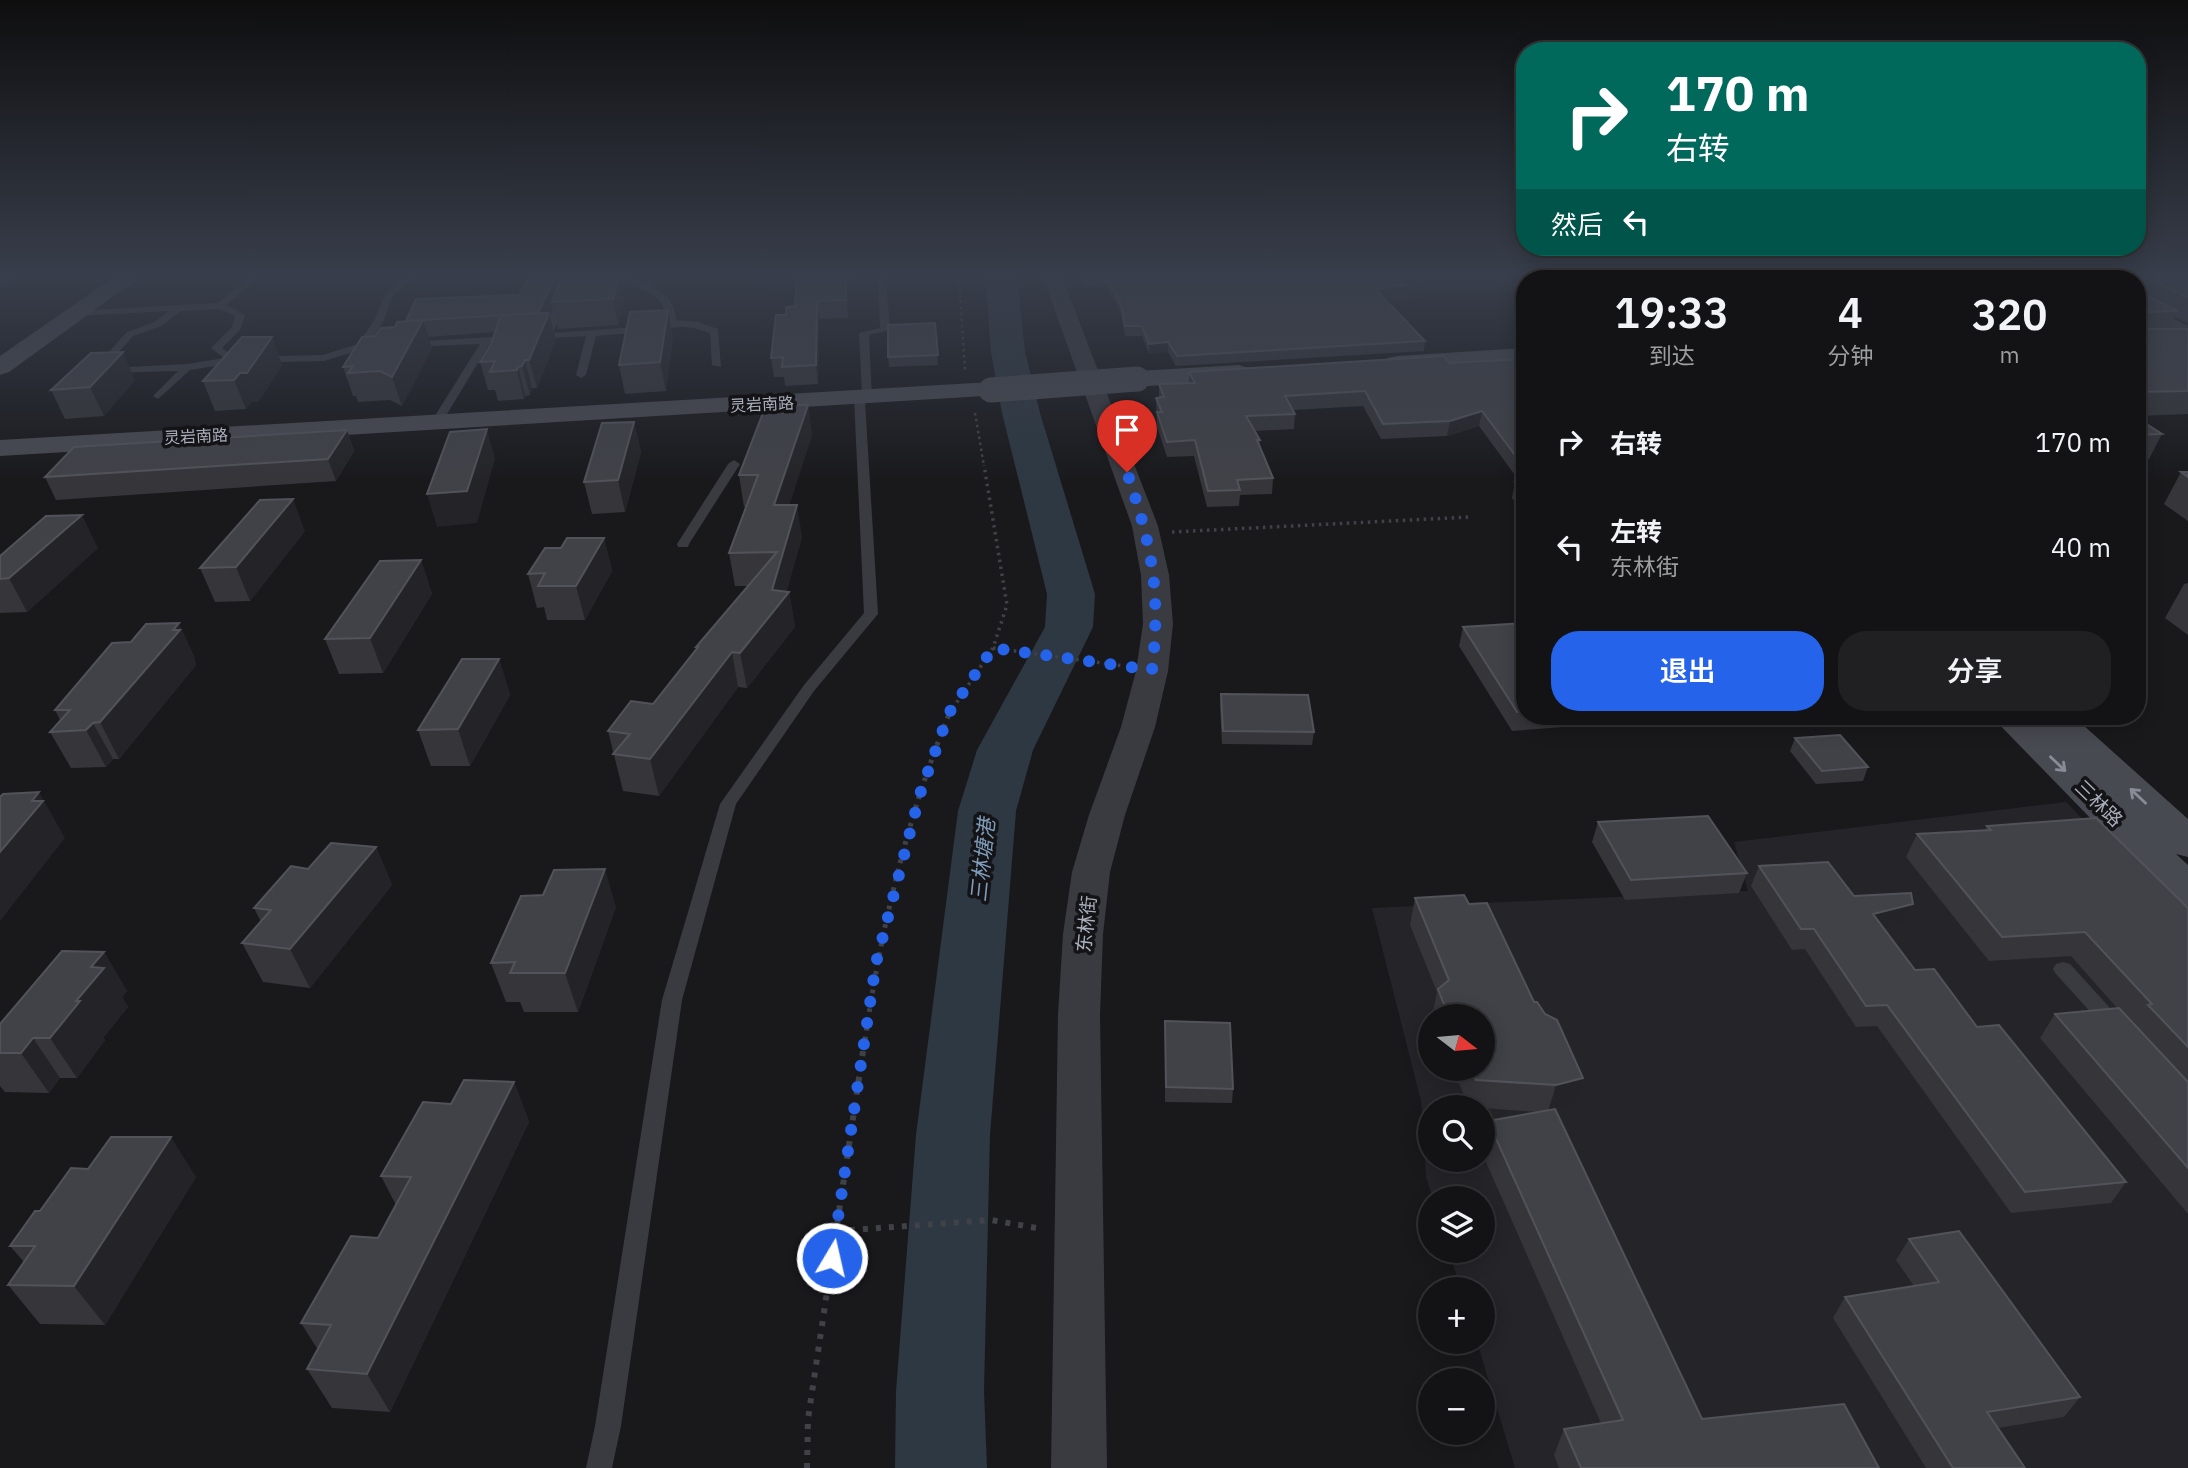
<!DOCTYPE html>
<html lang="zh">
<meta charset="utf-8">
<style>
:root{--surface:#131315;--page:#202022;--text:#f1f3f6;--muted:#9d9ea0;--line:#323234;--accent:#2563eb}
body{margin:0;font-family:"IBM Plex Sans","Noto Sans SC",sans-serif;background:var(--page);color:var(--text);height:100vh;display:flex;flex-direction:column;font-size:26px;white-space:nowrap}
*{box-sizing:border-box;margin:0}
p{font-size:23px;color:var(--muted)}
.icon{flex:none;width:38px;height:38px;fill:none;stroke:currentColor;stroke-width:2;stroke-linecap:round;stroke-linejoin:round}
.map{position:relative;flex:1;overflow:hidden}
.drawer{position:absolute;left:1516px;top:270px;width:630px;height:455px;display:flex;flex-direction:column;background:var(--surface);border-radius:28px;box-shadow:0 4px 18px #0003,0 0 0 2px var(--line)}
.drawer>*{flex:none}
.banner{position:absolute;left:1516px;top:42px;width:630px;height:214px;border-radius:28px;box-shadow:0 4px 18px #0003,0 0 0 2px var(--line);background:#00695c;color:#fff;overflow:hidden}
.needle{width:46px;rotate:106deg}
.fabs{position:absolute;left:1418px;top:1004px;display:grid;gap:14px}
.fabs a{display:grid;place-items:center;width:77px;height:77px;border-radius:50%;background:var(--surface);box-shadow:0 4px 18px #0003,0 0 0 2px var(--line);font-size:35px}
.pin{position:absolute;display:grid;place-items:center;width:60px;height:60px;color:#fff;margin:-72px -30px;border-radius:50% 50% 50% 0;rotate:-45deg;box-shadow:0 0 7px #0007}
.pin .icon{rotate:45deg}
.me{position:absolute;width:77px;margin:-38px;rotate:9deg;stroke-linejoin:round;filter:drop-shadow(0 0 5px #0008)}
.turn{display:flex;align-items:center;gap:24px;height:147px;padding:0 35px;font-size:32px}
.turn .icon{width:91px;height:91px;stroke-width:2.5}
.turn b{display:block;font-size:49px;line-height:60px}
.then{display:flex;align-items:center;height:66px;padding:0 35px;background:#0003;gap:14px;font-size:26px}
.eta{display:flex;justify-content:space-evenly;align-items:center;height:119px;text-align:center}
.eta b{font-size:42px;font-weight:600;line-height:49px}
.cta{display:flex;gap:14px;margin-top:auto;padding:14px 35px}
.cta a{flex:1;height:80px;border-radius:28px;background:var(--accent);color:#fff;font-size:28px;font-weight:600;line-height:80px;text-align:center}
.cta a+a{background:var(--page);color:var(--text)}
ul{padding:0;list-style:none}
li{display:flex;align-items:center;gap:21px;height:105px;padding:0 35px}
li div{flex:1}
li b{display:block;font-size:26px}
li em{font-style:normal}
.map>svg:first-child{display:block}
.built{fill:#252529;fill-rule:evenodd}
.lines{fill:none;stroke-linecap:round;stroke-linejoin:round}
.river{fill:#2d3842;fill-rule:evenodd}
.path-far3{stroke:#404248;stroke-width:2.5;stroke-dasharray:2.5 3.5;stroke-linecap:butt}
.path-far2{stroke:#404248;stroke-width:3.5;stroke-dasharray:2.5 4.5;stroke-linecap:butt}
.path-far1{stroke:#404248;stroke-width:5;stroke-dasharray:3.5 6;stroke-linecap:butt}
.path{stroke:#404248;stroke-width:6;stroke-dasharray:5 8;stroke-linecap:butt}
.lane{fill:#3a3b41;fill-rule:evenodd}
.street{fill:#3a3b41;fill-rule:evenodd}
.secondary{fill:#484a51;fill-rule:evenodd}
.secondary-bridge{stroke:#484a51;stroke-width:25}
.wall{fill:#35353a}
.shaded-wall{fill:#242428}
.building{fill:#414248;stroke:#52535a;stroke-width:2}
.oneway{stroke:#888c97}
.route{stroke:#2563eb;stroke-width:12;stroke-dasharray:0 21.6}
.labels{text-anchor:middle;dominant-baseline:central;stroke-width:7;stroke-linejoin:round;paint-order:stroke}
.far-street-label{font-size:16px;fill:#aaafbc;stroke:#141417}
.street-label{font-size:19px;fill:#aaafbc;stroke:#141417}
.water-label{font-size:21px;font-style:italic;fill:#7f9cba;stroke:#141417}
</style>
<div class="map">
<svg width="2188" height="1468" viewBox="0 0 2188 1468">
<rect width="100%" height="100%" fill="#19191c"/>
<path class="built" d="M1330,277H1533L1534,278H1524V290L1359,303Z
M2066,802L2188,926V1468H1515L1477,1342H1482V1290H1461L1449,1251H1482V1199H1433L1426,1177L1421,1101L1372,908L1748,891L1734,842ZM1430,1017H1482V1069H1430ZM1430,1108H1482V1160H1430Z"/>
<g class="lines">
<path class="river" d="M983,277H1014L1018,287L1025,352L1040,413L1095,594L1093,627L1033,750L1016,811L990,1135L984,1391L987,1468H895L896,1391L916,1135L958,811L977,750L1045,627L1047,594L1002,413L991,352L986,287Z"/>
<path class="path-far3" d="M959,277L965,371
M975,413L984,466"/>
<path class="path-far2" d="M1172,532L1470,517
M993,648L1124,666
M949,714L993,648L1007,605L984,465"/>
<path class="path-far1" d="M865,1040C881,929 907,816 950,712"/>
<path class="path" d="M837,1231L991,1220L1042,1229
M807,1468L808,1419L865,1038"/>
<path class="lane" d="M4,277H16L0,286V280Z
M249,277H259L226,305L245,315L240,330L222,348L235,357L323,355L358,344L373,322L387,291L407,277H418L394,294L383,322L369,343L380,344V348L363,349L324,361L233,363L190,370L158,399L153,396L178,371L106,373V369L110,368L187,364L224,358L211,348L232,327L235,316L219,309L181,311L161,326L133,336L103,370L94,368L127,332L155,322L169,311L78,316L75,315V311L218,303Z
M616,277C641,277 676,291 676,320L698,322L718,329L721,367L712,365L710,333C680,322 674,329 646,332C629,334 613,334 596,336L586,375L581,378L576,375L586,336L532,339V335L543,333L556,301L565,296L570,299L565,303L553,333L649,326L666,321C667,291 636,290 616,277Z
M878,277H886L890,330L869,335L872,398L865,401L878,614L814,691L736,804L682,1000L621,1426L612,1468H586L595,1426L662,1000L720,804L804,685L864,613L854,398L862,395L859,333L880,328Z
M512,336L515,337V341L490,343L441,424H433L431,422L480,344L409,347L404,344L405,342Z
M734,460L740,464L689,544L688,547H678L677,544L728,464Z
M2063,962L2070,964L2120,1019L2123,1024L2120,1029L2113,1032L2106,1029L2056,974L2053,969L2056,964Z"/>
<path class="street" d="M1043,277H1062L1158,526L1169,575L1173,624L1168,671L1155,727L1125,815L1110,872L1103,934L1100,1015L1107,1468H1051L1058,1015L1063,934L1072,872L1089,815L1121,727L1136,671L1143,624L1141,575L1132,526Z
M2137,301L2188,326V340L2137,315Z"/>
<path class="secondary" d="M114,277H140L9,372L0,375V356Z
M1541,277H1564V278H1542Z
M1570,277H1593V278H1571Z
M1524,348V362L1397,370L1388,368L1385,363L1388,358L1397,356Z
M1239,365L1248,368L1252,373L1248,378L1137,387L1128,384L1124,379L1128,374L1137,371Z
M991,382L1000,385L1004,390L1000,395L0,456V440Z
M1991,716H2073L2188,819V857L2176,854L2188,865V906L2172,902Z"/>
<path class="secondary-bridge" d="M991,390L1137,379"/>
</g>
<path class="wall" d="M529,277H572V279L625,302L618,325L558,329L552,306L549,313L556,340L537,388H532L530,395L525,396L524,399L498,401L495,390H488L480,362L491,344L495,332L428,337L432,348L402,406L390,400L358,402L356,396H353L343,367L375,336L406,321L519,295Z
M797,277H851V283L848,284V318L819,319L818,384L785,386L784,377H774L771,358L786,315L795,306Z
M1080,277H1489L1406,286L1405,295L1384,297L1425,341L1424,351L1176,366L1168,352L1149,354L1142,336H1125L1121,313L1106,285L1083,286Z
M1656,277H1823L1825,278H1657Z
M1862,277H2188V323L2175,317L2169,329H2188V414L2137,416V278Z
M935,323L938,365L889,367L888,357Z
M272,337L282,365L258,402H251L246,409L215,411L203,381Z
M673,337L666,391L625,394L619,365Z
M1524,359V514L1512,498L1515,482H1520L1479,426L1447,436L1381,439L1363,406L1293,410L1295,414L1294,429L1254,431L1260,440L1259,445L1273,478L1272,494L1240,495L1239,506L1207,507L1194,456L1167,457L1157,427L1156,398H1159V384L1189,383V372L1450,363Z
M135,380L104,416L65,419L51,390Z
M808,405L812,435L789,505L802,537L786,592H789L795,627L747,688L738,687L659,796L623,791L608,731L653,704L697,649L696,647L748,586H735L729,553L746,506L744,507L739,475Z
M2137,418L2162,434L2149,459H2137Z
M634,422L641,452L625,512L592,514L584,482Z
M347,430L354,451L336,481L56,500L45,477Z
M2181,472H2188V521L2164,504Z
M305,531L250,601L215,602L200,568Z
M604,538L612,571L585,620H547L544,607L537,608L528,574L561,548Z
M98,548L27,612L0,613V556Z
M421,560L432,594L383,673L339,674L325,639Z
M2188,583V635L2165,618L2184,584Z
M1524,623V716H1673L1578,719L1576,726L1512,731L1459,646L1463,627Z
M195,658L194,659L196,665L119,759H113L106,767L71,768L50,732L60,720L55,710Z
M499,659L510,695L470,766H431L418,730Z
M1221,694L1314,732L1312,745L1222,744L1220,707Z
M1795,738L1868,767L1863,781L1816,784L1790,751Z
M1598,822L1747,873L1739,893L1625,900L1592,842Z
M1987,826L2188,908V1214L2040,1038L2055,1014L2117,1008L2071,956L1989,961L1906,857L1917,834L1984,831Z
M376,847L392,885L310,988L263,982L242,943L261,922L254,908L308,869Z
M1759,866L1854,896L1913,904L1903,924L1885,929L1915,970L1977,1027L2126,1182L2111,1203L2011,1213L1877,1026L1856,1027L1805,949L1792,950L1751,886Z
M1415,898L1574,1105L1555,1110L1702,1419L1879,1468H1559L1554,1455L1564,1429L1601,1423L1482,1153V1141L1488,1121L1538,1112L1469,1107L1453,1069H1482V1017H1432L1437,992L1410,925Z
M616,907L578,1012H524L520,1002H506L491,963Z
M104,952L127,991L122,997L128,1007L103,1038L105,1040L77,1078H60L49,1093L5,1092L0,1086V1024Z
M1165,1021L1233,1089L1232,1103L1165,1102Z
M514,1082L529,1122L390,1412L332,1408L307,1369L318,1350L301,1323L378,1238L396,1205L381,1176L451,1104Z
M196,1177L105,1325L40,1324L8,1285L24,1262L10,1246L40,1211Z
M1909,1239L2080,1397L2064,1417L1998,1428L2025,1468H1926L1833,1318L1845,1297L1914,1286L1896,1260Z"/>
<path class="shaded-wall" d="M561,277H572L565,292L552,302V306L549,313L556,340L537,388L529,360L538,313L552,283Z
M619,277L625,302L618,325L613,299Z
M846,277H847L848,284V318L846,300Z
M1401,277H1489L1406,286L1405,295L1374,298L1375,289L1396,278Z
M817,301L819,319L818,384L816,365Z
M668,310L673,337L666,391L660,362Z
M423,320L432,348L402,406L392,377Z
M272,337L282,365L258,402H251L246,409L234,380Z
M1168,342V352L1149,354V344Z
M123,352L135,380L104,416L90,387Z
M525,360L532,388L530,395L522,366Z
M518,367L525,396L524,399L517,370Z
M808,405L812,435L779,537L774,505Z
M1482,411L1479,426L1447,436L1450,421Z
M634,422L641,452L625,512L618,480Z
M487,429L495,459L477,523L437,527L427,494Z
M347,430L354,451L336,481L328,459Z
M293,499L305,531L250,601L236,567Z
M797,505L802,537L785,598L789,592L795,627L747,688L740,653L772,590Z
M82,515L98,548L27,612L9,578Z
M604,538L612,571L585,620L576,586Z
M421,560L432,594L383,673L370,638Z
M179,623L195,658L194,659L196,665L119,759L100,722Z
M732,652L738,687L659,796L650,759Z
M499,659L510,695L470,766L458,729Z
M93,723L113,759L106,767L86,730Z
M39,792L65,838L0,921V852L32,801Z
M376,847L392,885L310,988L290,949Z
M605,869L616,907L578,1012L565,973Z
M1913,904L1903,924L1864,935L1873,914Z
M104,952L127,991L122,997L128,1007L103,1038L105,1040L77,1078L50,1038L76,1001L91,967Z
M33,1038L60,1078L49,1093L21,1053Z
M1583,1078L1574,1105L1548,1112L1556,1085Z
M514,1082L529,1122L390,1412L367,1374Z
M171,1137L196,1177L105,1325L74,1286Z"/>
<path class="building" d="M529,277H561L552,283L538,313L406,321L416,299L519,295Z
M593,277H619L613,299L552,302L561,279Z
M797,277H846V300L817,301L816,365L782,367L783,357L771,358L776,315H786V307L795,306Z
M1107,277H1401L1396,278L1406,285L1375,289L1425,341L1177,356L1168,342L1149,344L1142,326H1125L1121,304Z
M1696,277H1823L1825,278H1698Z
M1900,277H2188V297L2145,278L2146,296L2178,311L2145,312L2146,329H2188V391L2137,392V278Z
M668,310L660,362L619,365L630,312Z
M549,313L529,360H525L522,366L518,367L517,370L490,372L495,361L480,362L491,344L501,315Z
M423,320L392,377L380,371L348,373L353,366L343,367L362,337L375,336L381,328L395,327L397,322Z
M935,323L938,355L888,357V325Z
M242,337H272L247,373H240L234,380L203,381Z
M123,352L90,387L51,390L91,353Z
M1443,356L1450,363L1524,359V467L1482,411L1450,421L1383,424L1365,391L1285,396L1295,414L1246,416L1260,440H1257L1273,478L1237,480L1240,490L1208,491L1195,440L1167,442L1157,412H1162L1156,398L1164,397L1159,384L1195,383L1189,372Z
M766,405H808L774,505H797L772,590L789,592L740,653L732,652L650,759L613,754L630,734L608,731L631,701L653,704L698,647H696L777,552L729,553L758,475H739Z
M2137,418L2162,434L2137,435Z
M634,422L618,480L584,482L602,423Z
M487,429L467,491L427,494L450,432Z
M347,430L328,459L45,477L74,447Z
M2181,472H2188V477Z
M1524,481V494L1515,482Z
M293,499L236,567L200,568L260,500Z
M82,515L9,578L0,579V556L46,516Z
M567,538H604L576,586H538L545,573L528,574L545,548H561Z
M421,560L370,638L325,639L380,561Z
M179,623L173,630H180L100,722L93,723L86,730L50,732L70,710H55L112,643L131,642L146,624Z
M1524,623V711L1517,712L1463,627Z
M462,659H499L458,729L418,730Z
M1221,694L1308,695L1314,732L1223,731Z
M1840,735L1868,767L1822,771L1795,738Z
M39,792L32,801H43L0,852V797L3,794Z
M1708,816L1747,873L1631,880L1598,822Z
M2096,818L2188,908V1047L2148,1005L2152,1004L2085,932L2002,937L1917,834L1991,830L1987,826Z
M331,843L376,847L290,949L242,943L271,910L254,908L291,866L308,869Z
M1828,862L1854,896L1911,893L1913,904L1873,914L1915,970L1934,969L1977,1027L1999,1025L2126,1182L2025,1192L1887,1005L1866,1006L1814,929H1801L1759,866Z
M605,869L565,973H510L515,962L491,963L521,896L543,895L554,870Z
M1464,895L1469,904L1487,903L1534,1002H1537L1545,1014L1557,1020L1583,1078L1556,1085L1476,1080L1471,1069H1482V1017H1449L1438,989L1449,980L1415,898Z
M62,951L104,952L91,967L104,968L76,1001H80L50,1038H33L21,1053H0V1024Z
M2119,1008L2188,1082V1168L2055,1014Z
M1165,1021L1230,1023L1233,1089L1166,1087Z
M464,1080L514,1082L367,1374L307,1369L331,1325L301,1323L351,1236L378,1238L411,1177L381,1176L423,1102L451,1104Z
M1555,1109L1702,1419L1844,1404L1879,1468H1581L1564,1429L1623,1420L1488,1121Z
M111,1137H171L74,1286L8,1285L35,1246H10L35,1211H40L71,1168L88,1169Z
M1959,1231L2080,1397L1987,1412L2025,1468H1953L1845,1297L1939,1282L1909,1239Z"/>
<defs><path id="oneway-shaft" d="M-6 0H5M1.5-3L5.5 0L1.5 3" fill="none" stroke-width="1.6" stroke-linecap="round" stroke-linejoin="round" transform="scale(1.75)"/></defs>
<g class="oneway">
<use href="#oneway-shaft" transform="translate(2058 764) rotate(44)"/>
<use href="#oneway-shaft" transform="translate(2138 796) rotate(-137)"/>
</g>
<linearGradient id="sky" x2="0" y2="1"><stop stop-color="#0e0e0f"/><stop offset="0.57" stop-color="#383e4b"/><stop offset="1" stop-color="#383e4b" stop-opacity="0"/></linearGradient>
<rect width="2188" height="483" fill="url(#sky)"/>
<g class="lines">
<path class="route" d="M832,1258L876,963L920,794L949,713L993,648L1152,670C1161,590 1152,547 1127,472"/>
</g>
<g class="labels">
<g class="far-street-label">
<text transform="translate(762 404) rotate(-3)">灵岩南路</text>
<text transform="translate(196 436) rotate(-3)">灵岩南路</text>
</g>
<g class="street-label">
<text transform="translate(2099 803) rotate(44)">三林路</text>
<text transform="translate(1086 924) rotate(-84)">东林街</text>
</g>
<g class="water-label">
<text transform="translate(982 860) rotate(-84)">三林塘港</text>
</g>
</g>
</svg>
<div class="fabs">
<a><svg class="needle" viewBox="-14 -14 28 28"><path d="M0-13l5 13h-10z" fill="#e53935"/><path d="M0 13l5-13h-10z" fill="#9d9ea0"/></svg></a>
<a><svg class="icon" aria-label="search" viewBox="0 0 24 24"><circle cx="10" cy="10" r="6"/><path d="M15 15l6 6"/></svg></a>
<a><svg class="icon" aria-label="layers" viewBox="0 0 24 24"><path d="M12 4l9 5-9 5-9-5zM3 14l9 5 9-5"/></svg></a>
<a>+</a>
<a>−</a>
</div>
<div class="pin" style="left:1127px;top:472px;background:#d93025"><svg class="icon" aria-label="arrive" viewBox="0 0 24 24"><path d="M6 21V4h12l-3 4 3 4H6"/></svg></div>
<svg class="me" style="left:832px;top:1258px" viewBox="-20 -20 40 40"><circle r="17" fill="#2563eb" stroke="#fff" stroke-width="3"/><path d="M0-11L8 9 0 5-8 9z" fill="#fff"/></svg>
<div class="banner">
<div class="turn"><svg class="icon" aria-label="right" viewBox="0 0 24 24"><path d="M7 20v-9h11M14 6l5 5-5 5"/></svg><div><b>170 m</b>右转</div></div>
<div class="then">然后<svg class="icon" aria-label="left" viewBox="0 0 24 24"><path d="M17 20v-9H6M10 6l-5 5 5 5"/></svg></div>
</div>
<section class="drawer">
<div class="eta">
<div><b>19:33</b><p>到达</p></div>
<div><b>4</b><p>分钟</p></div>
<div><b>320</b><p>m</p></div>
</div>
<ul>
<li><svg class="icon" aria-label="right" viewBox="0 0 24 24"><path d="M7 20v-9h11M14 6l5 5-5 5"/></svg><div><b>右转</b></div><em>170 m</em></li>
<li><svg class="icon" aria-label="left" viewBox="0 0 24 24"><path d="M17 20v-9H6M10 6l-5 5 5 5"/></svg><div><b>左转</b><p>东林街</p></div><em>40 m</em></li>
</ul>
<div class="cta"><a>退出</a><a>分享</a></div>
</section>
</div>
